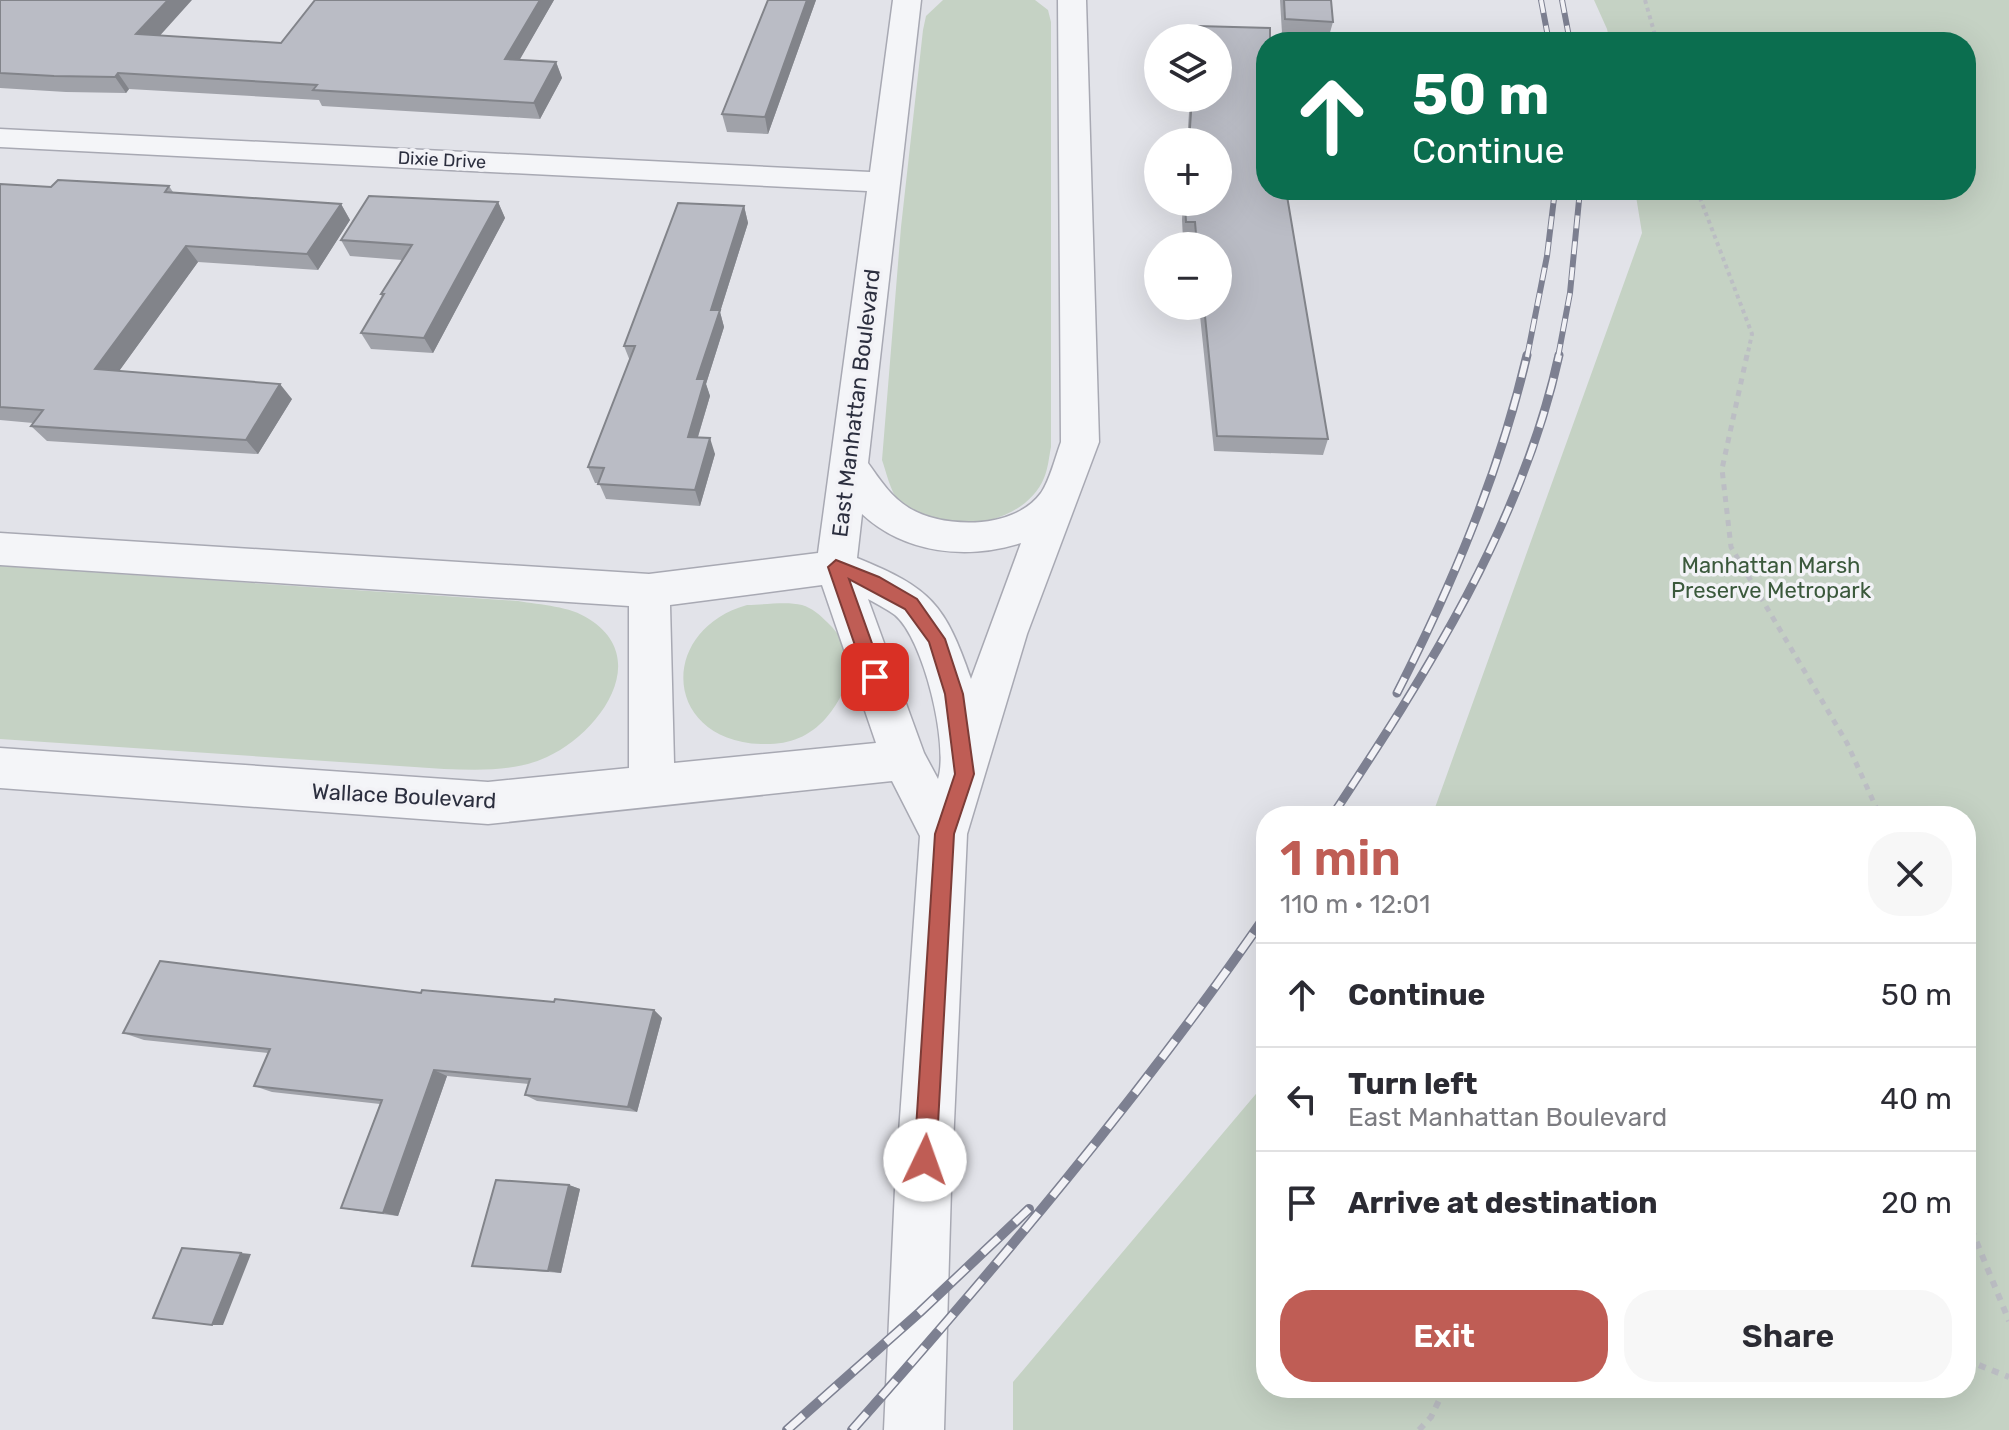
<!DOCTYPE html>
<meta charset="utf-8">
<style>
:root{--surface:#fff;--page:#f7f7f7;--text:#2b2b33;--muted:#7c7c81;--line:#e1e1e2;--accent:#bf5d55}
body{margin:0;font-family:Rubik,sans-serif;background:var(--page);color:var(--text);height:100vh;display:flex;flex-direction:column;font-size:30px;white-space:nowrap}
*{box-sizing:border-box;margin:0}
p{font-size:26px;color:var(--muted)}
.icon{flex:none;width:44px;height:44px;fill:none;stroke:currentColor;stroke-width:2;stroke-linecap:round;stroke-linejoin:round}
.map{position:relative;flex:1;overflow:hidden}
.details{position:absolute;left:1256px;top:806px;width:720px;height:592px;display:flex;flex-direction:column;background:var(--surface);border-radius:32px;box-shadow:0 8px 32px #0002}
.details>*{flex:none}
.top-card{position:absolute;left:1256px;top:32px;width:720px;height:168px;border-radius:32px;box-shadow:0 8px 32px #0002;background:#0b6e4f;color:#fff;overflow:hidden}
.fabs{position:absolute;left:1144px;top:24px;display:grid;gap:16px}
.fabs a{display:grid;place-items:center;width:88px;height:88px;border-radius:50%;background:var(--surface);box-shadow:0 8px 32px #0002;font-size:40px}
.pin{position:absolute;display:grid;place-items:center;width:68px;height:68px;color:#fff;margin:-34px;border-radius:16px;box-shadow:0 4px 12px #0006}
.me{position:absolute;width:88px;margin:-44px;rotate:3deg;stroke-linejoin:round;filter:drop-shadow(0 0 6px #0008)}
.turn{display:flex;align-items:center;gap:28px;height:168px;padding:0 24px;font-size:36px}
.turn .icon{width:104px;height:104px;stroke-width:2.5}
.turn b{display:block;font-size:56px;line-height:68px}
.round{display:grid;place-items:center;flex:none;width:84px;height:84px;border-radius:32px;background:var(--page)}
.head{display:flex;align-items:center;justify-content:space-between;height:136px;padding:0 24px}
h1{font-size:48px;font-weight:600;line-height:60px;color:var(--accent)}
.action{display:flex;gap:16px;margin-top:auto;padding:16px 24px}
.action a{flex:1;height:92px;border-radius:32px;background:var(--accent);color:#fff;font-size:32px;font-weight:600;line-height:92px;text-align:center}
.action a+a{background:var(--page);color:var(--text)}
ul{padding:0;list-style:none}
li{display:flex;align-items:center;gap:24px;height:104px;padding:0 24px;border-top:2px solid var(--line)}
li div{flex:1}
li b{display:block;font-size:30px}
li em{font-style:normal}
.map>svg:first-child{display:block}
.green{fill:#c5d2c4}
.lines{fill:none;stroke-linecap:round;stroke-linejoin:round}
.minor-casing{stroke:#a8a9b3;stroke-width:3}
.path-far2{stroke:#bcbec4;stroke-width:4;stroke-dasharray:4 4;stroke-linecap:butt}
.path-far1{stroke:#bcbec4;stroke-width:5;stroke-dasharray:6 6;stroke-linecap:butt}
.path{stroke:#bcbec4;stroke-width:6;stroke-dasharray:7 7;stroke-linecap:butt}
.minor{fill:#f4f5f8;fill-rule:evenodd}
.rail-far2-casing{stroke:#7d8091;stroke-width:6}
.rail-far1-casing{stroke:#7d8091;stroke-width:9}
.rail-casing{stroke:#7d8091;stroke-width:10}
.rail-far2{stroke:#f2f2f6;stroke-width:4;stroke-dasharray:13;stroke-linecap:butt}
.rail-far1{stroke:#f2f2f6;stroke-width:6;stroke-dasharray:17;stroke-linecap:butt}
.rail{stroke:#f2f2f6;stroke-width:7;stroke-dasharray:22;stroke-linecap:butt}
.wall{fill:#a0a2a9}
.shaded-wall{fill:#82848a}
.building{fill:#babcc5;stroke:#82848a;stroke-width:2}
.route{fill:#bf5d55;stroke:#7c3c37;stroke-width:2}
.labels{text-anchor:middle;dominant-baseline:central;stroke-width:7;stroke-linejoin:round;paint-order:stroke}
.far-street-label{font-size:18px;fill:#2c2f3f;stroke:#f2f2f6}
.street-label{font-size:22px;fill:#2c2f3f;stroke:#f2f2f6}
.park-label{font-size:22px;fill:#3b593c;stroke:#f2f2f6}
</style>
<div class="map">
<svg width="2009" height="1430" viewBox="0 0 2009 1430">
<rect width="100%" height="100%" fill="#e2e3e9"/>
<path class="green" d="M943,0H1035L1048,10L1051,22V447C1049,457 1048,469 1044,478C1025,526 939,539 902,505C891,495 887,474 882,460L901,227L923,30L926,16Z
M1594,0H2009V1430H1013V1382L1266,1082V1388H1966V816H1432L1642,233L1635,190H1966V42H1610L1607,29Z
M0,566L518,601C541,605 570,606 589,619C654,660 597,735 547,757C515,772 478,770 444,769L0,739Z
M747,605C764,605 786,601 802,605C812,608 820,615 827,622C859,652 853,686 826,718C808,738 788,745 761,744C662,740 658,630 747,605Z"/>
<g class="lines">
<defs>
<path id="minor" d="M893,0H921L868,463C880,480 891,497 909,508C944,529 1014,530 1041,493C1050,480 1055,458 1061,442L1058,0H1086L1099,442L1027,634L967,834L951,1189L944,1430H884L895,1189L920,836L892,781L488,824L0,788V748L488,782L629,768V606L0,565V533L649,574L818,553L867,191L0,147V129L870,172ZM862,514C905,554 967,560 1021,543L971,679C945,604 931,588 857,558ZM822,585L876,743L674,763L670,605ZM868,599C877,604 887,609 895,615C924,639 949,746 938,779L924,753Z"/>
</defs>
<use href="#minor" class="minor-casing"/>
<path class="path-far2" d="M1645,0L1657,42
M1697,190L1752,334L1747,357"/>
<path class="path-far1" d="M1747,355L1722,469L1731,547L1847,743L1880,816"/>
<path class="path" d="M1966,848H1970
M1966,1216L2009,1321
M1966,1360L2009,1377
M1419,1430L1431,1417L1445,1388"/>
<use href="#minor" class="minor"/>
<defs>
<path id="rail-far2" d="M1541,0L1549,42
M1562,0L1570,42
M1527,357L1547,256L1555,190
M1558,357L1570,293L1580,190"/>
<path id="rail-far1" d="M1397,693C1452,585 1499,474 1527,355
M1332,816C1426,674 1522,524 1559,355"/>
<path id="rail" d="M787,1430L920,1312L1029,1209
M852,1430C998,1265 1140,1097 1266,915"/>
</defs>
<use href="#rail-far2" class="rail-far2-casing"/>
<use href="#rail-far1" class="rail-far1-casing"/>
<use href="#rail" class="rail-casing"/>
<use href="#rail-far2" class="rail-far2"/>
<use href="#rail-far1" class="rail-far1"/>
<use href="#rail" class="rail"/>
</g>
<path class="wall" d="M0,0L160,36L281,43L315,0H554L519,60L556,62L562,78L540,119L322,106L319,100L129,89L126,93L66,92L0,88Z
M768,0H816L768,134L727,132L722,114Z
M1280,0H1331L1333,22L1329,36L1282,33Z
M1197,26L1270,28V42H1266V190H1286L1328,439L1323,455L1214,451L1199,306H1218V246H1193L1192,239H1183L1182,220L1183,202H1218V142H1187L1190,98H1218V38H1195Z
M0,184L51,187L169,186L173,192L341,204L350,220L318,270L198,262L119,371L292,399L258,454L47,441L31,426L33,423L0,420Z
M498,202L505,218L433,353L371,349L361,333L382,297L381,294L402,260L350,256L341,240Z
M744,206L748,223L720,312L724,327L706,384L710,396L698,437L715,454L700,506L606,499L599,483H595L588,467L630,361L624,346Z
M421,993L654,1010L662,1018L637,1112L537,1101L525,1095L529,1084L447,1076L398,1216L358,1211L341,1208L380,1104L272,1092L254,1086L268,1053L144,1040L123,1033Z
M569,1185L580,1189L561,1273L472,1266Z"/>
<path class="shaded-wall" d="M168,0H192L147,50L136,34Z
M540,0H554L511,75L505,59Z
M807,0H816L768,134L765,117Z
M556,62L562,78L540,119L534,103Z
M118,73L129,89L126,93L115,77Z
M498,202L505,218L433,353L424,338Z
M341,204L350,220L318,270L307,254Z
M744,206L748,223L720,312L724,327L706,384L710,396L693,453L688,437L697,379L711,310Z
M186,246L198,262L109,385L95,369Z
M280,384L292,399L258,454L246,440Z
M710,438L715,454L700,506L695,490Z
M654,1010L662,1018L637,1112L628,1107Z
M434,1070L447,1076L398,1216L383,1213Z
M569,1185L580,1189L561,1273L548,1271Z
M241,1253L251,1254L223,1325H212Z"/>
<path class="building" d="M0,0H168L136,34L281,43L315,0H540L505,59L556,62L534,103L313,90L317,85L118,73L115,77L54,76L0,73Z
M768,0H807L765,117L722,114Z
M1284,0H1331L1333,22L1285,19Z
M1197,26L1270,28V42H1266V190H1286L1328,439L1217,436L1204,306H1218V246H1197L1195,222H1186L1185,204V202H1218V142H1189L1192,98H1218V38H1196Z
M58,180L169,186L165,192L341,204L307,254L186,246L95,369L280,384L246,440L31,426L43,410L0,407V184L51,187Z
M369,196L498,202L424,338L361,333L384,294H381L412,245L341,240Z
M678,203L744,206L711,310H720L697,379H705L688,437L710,438L695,490L598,484L604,468L588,467L635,346H624Z
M160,961L421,993L422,990L554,1002L555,999L654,1010L628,1107L525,1095L530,1079L434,1070L383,1213L341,1208L382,1100L254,1086L270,1049L123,1033Z
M496,1180L569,1185L548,1271L472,1266Z
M182,1248L241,1253L212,1325L153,1318Z"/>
<path class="route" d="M836,560L879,577L917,599L945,639L963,694L974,774L954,834L936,1160L933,1168L925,1171L917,1168L914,1160L935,834L955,774L945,694L929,642L905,609L849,579L884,677L881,683H868L828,567Z"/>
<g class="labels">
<g class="far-street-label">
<text transform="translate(442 160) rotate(3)">Dixie Drive</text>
</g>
<g class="street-label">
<text transform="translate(856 403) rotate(-83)">East Manhattan Boulevard</text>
<text transform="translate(404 796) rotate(3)">Wallace Boulevard</text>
</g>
<g class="park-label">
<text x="1771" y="565">Manhattan Marsh<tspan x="1771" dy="25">Preserve Metropark</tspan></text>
</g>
</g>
</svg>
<div class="fabs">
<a><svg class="icon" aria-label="layers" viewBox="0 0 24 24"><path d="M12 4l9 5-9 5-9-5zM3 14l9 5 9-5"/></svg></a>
<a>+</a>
<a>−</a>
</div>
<div class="pin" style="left:875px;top:677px;background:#d93025"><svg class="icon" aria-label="arrive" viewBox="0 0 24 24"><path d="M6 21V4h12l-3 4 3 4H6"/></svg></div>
<svg class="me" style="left:925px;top:1160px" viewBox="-20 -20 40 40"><circle r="19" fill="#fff"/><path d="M0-13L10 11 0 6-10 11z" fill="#bf5d55"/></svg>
<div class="top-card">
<div class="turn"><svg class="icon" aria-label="ahead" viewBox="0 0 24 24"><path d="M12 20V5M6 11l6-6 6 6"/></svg><div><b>50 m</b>Continue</div></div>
</div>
<section class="details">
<div class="head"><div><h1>1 min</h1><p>110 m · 12:01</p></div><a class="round"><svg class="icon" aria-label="close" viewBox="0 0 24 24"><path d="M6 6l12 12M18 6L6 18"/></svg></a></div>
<ul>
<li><svg class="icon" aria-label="ahead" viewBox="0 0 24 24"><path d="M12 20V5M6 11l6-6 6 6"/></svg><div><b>Continue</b></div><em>50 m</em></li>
<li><svg class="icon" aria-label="left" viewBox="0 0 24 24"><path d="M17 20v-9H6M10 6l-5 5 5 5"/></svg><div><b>Turn left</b><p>East Manhattan Boulevard</p></div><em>40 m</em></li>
<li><svg class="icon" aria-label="arrive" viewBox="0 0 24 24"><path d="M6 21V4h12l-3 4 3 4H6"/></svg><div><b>Arrive at destination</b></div><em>20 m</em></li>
</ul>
<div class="action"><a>Exit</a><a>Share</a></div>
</section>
</div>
